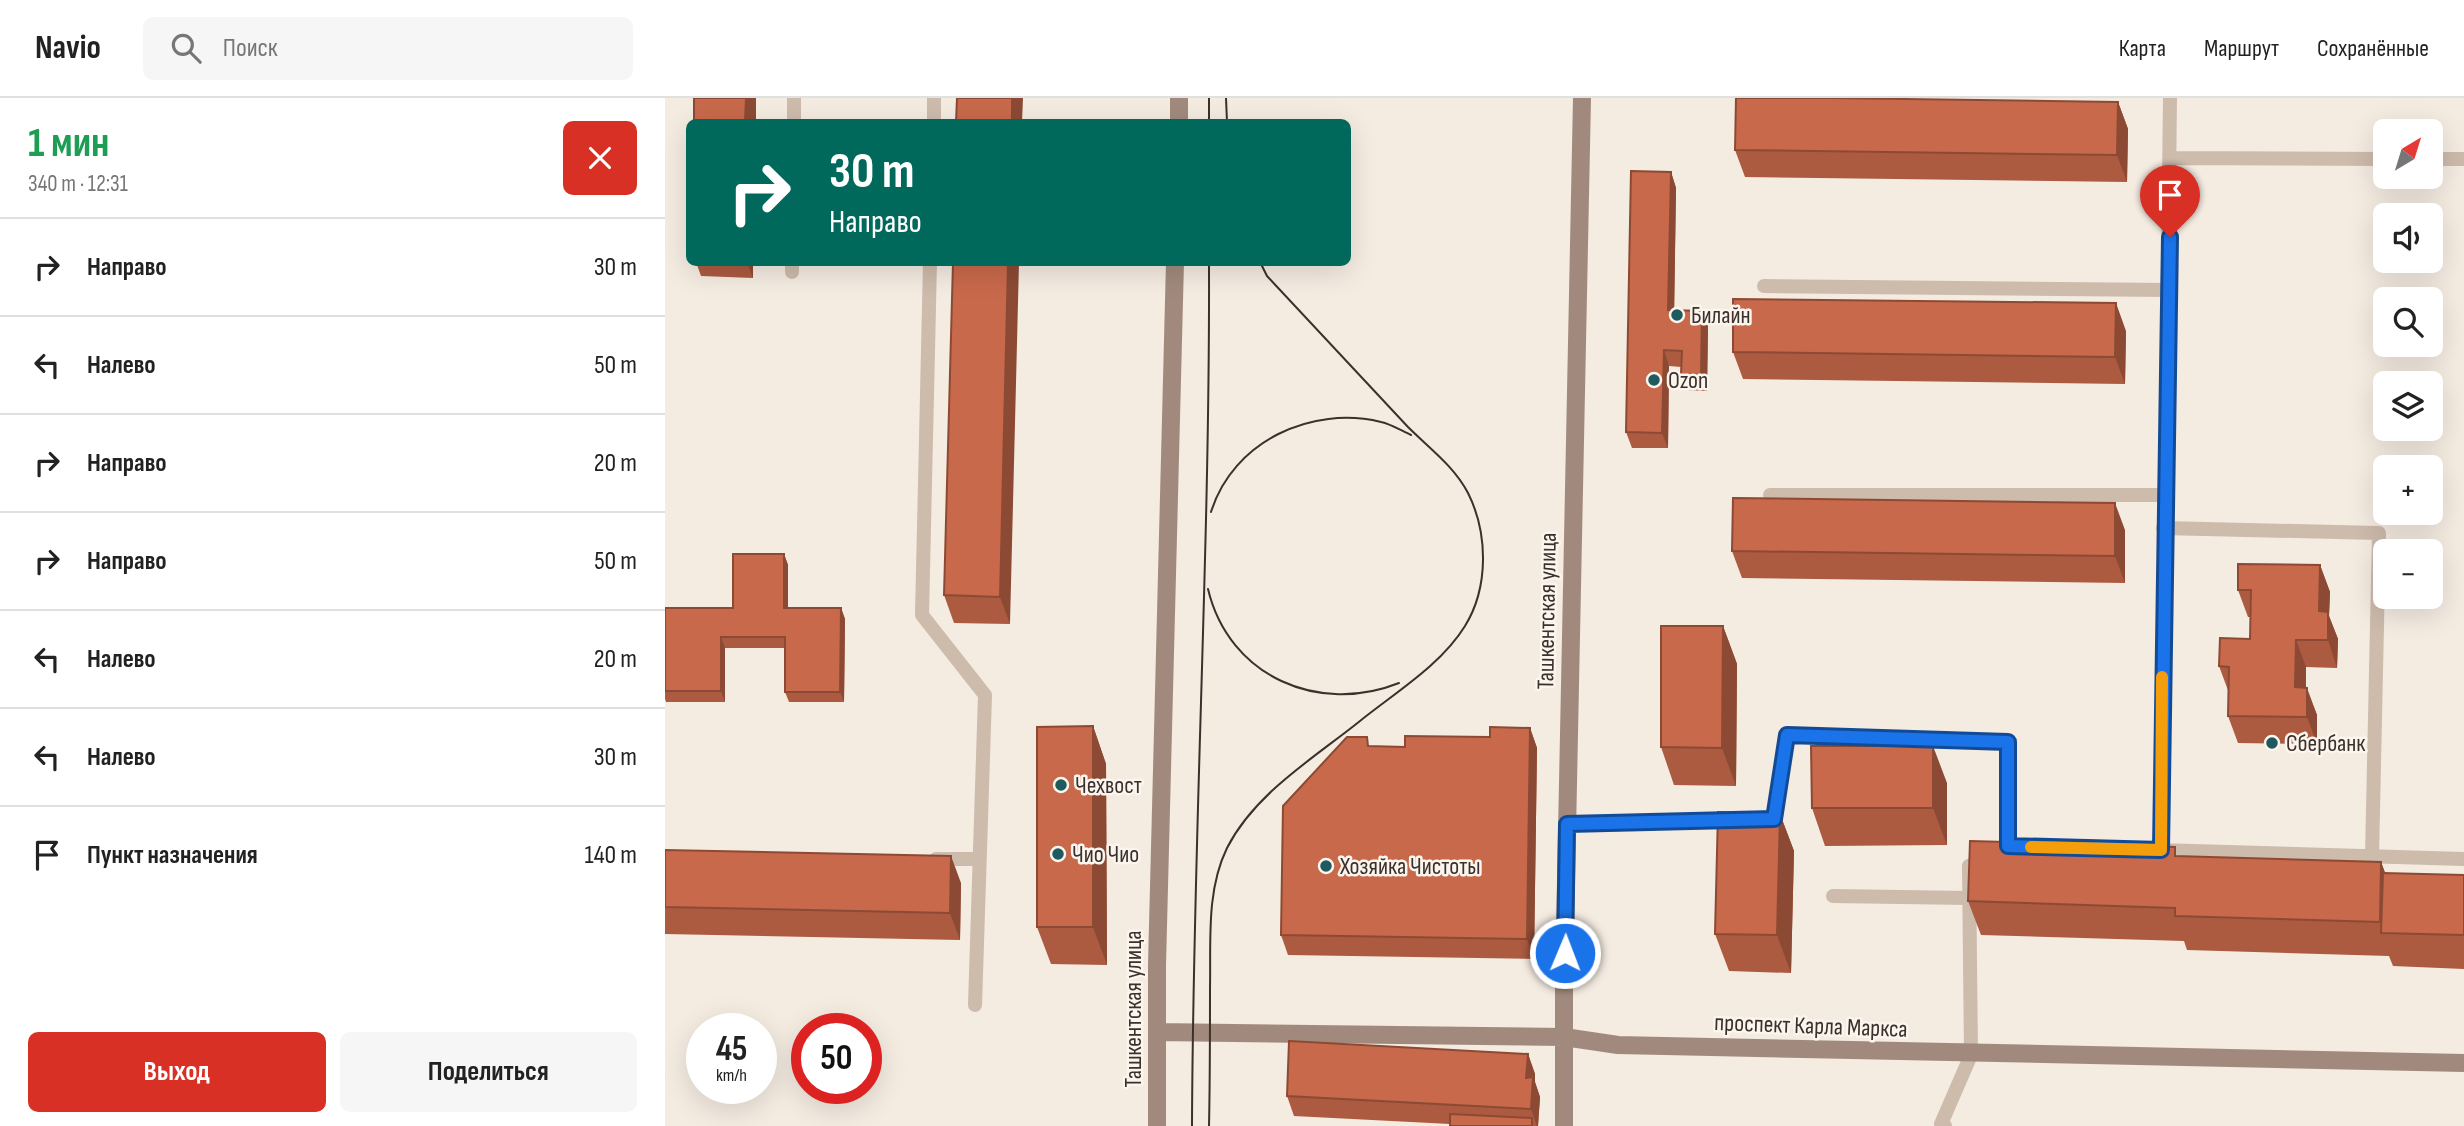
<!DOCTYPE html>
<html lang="ru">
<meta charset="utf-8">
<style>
:root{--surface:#fff;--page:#f6f6f6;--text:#222;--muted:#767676;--line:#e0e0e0;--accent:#d93025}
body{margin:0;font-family:"Sofia Sans Condensed",sans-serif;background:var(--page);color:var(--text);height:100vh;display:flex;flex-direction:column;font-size:26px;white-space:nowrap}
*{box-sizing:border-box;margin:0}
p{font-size:23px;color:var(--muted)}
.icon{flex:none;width:38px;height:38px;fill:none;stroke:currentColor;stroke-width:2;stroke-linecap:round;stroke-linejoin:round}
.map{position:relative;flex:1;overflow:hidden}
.panel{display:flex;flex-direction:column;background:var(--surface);width:665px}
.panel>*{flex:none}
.hud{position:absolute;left:21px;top:21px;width:665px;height:147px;border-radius:10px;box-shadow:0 7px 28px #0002;background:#00695c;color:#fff;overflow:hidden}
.needle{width:46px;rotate:38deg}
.fabs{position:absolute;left:1708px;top:21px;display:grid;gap:14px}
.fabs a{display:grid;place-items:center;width:70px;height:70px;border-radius:10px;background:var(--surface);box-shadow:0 7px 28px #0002;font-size:35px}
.speed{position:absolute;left:21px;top:915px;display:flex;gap:14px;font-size:35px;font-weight:700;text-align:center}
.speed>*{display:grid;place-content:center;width:91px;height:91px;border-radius:50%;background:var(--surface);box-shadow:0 7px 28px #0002;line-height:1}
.speed small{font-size:18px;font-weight:400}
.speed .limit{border:10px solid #d22;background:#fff;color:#111}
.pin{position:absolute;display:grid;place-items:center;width:60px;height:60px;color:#fff;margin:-72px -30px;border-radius:50% 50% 50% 0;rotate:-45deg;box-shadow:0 0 7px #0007}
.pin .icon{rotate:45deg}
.me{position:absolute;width:77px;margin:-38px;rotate:1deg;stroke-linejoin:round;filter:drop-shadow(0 0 5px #0008)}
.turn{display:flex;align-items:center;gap:24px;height:147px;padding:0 28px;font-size:32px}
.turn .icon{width:91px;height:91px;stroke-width:2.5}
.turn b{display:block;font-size:49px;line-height:60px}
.round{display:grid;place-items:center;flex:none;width:74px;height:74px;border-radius:10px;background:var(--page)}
.summary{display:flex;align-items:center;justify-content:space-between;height:119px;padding:0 28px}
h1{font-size:42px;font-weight:700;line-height:52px;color:#1e9e55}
.button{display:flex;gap:14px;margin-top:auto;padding:14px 28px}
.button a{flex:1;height:80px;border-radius:10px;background:var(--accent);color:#fff;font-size:28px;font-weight:700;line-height:80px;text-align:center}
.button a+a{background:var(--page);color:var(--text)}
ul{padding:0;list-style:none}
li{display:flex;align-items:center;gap:21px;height:98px;padding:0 28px;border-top:2px solid var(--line)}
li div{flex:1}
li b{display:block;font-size:26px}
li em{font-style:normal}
header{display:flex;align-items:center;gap:42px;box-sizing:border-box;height:98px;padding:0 35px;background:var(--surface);border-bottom:2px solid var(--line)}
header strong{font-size:33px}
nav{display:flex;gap:38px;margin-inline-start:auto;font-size:24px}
.search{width:490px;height:63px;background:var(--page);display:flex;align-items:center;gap:18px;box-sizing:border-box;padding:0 24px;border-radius:10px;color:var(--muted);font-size:26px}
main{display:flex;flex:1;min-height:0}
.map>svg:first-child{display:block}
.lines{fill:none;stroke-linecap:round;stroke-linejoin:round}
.service{stroke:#cdbbac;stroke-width:14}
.secondary{stroke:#a18a7d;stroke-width:18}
.tram{stroke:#3b302b;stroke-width:2}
.wall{fill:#ac5a40}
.shaded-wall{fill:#8c4a34}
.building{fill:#c8694b;stroke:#8c4a34;stroke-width:2}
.route-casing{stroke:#114b97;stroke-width:18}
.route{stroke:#1a73e8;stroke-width:12}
.slow{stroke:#f59e0b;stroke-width:12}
.poi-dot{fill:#1f5a5e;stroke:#fbf5ee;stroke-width:2.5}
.labels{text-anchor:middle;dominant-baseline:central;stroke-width:5;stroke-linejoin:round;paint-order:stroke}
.poi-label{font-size:24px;fill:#3b302b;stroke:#fbf5ee;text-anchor:start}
.street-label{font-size:24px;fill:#3b302b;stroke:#fbf5ee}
</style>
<header>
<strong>Navio</strong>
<div class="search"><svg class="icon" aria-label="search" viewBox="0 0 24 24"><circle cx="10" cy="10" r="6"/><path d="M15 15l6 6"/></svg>Поиск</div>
<nav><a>Карта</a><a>Маршрут</a><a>Сохранённые</a></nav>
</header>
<main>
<section class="panel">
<div class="summary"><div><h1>1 мин</h1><p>340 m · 12:31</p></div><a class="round" style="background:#d93025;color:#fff"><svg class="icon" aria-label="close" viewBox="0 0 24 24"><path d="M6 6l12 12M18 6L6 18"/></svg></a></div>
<ul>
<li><svg class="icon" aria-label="right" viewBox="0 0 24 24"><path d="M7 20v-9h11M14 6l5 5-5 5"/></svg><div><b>Направо</b></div><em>30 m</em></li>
<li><svg class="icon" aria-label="left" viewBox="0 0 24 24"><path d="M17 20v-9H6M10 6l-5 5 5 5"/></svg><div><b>Налево</b></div><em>50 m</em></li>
<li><svg class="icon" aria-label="right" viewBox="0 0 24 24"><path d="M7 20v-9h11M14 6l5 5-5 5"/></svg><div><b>Направо</b></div><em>20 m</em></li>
<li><svg class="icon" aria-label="right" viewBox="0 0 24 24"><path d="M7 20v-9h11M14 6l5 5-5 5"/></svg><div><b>Направо</b></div><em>50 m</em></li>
<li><svg class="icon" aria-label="left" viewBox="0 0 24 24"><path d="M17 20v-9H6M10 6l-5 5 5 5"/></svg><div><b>Налево</b></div><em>20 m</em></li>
<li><svg class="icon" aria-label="left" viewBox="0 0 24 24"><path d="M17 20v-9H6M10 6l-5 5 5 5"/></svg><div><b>Налево</b></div><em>30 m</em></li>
<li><svg class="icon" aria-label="arrive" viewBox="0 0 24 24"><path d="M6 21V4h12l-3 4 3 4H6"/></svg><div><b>Пункт назначения</b></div><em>140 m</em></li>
</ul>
<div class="button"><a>Выход</a><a>Поделиться</a></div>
</section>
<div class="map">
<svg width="1799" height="1028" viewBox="0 0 1799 1028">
<rect width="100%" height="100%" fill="#f4ebe1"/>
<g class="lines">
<path class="service" d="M129,24V0
M269,24V0
M1506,60L1720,61
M1766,61H1799
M265,164L257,517L320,597L310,907
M127,174V164
M1099,188L1504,192
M1105,397H1499
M1498,430L1714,435L1707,759
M1098,722L1109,721L1122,637L1343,644V748
M902,726L1071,722
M1494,752L1799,761
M1496,752L1505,0
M271,761H314
M1168,798L1303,800
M1280,1028L1276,1026L1306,957L1304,768L1320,760"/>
<path class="secondary" d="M514,24V0
M492,934L899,939L953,947L1799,965
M492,1028V867L510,164
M899,1028V881L917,0"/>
<path class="tram" d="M544,0V24
M561,0L562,24
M546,414C568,343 647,307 716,324C726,326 737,333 746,337
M543,491C564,579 654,617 734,585
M527,1028C528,740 545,452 544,164
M544,1028C545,982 545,936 545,890C546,844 541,793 562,750C590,695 649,660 695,623C731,594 776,567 800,528C824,489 823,435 803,395C789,368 764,350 743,329C696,279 649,229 602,178L595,164"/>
</g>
<path class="wall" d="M1453,4L1463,31L1462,84L1080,79L1070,52Z
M1006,74L1011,90L1009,212L1037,213L1043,228L1042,293L1022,292L1016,276V269L1004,268L1003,350H967L961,334Z
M31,164H88V180L36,178Z
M288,164L345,526L289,525L279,497Z
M1461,233L1460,286L1078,281L1068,254Z
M1460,432V485L1077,480L1067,453Z
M119,456L123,467V510H176L180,521L179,604H124L120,594V550H60V604H1L0,601V510H68Z
M1655,467L1665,494L1664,518L1673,541L1672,570L1641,569V590L1652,617V646L1573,645L1563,618L1564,595L1554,568L1585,541V519H1583L1573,492Z
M1058,528L1072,566L1071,688L1009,687L996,649Z
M428,628L441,666L442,867L386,866L372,829Z
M865,630L872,650L869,861L623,857L616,837L706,648L740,649L825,639Z
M1282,685V747L1160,748L1147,710Z
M1115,716L1129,753L1126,875L1064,873L1050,836Z
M0,752L296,785L295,842L0,836Z
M1513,758L1716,764L1720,775L1799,777V871L1728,868L1724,858L1522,852L1519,843L1316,837L1303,803Z
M863,956L870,976V984L875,999L873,1028H785V1026L629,1018L622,998Z"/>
<path class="shaded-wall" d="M81,0H91V24H80Z
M347,0H358L357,24H347Z
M1453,4L1463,31L1462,84L1452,57Z
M1006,74L1011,90L1009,227L1003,212Z
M82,164H88V180Z
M343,164H354L345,526L335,499Z
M1451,205L1461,233L1460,286L1450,259Z
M1037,213L1043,228L1042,293L1036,277Z
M999,252L1004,268L1003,350L997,335Z
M1450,405L1460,432V485L1450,458Z
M119,456L123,467V521L119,510Z
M1655,467L1665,494L1664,518L1673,541L1672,570L1654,513Z
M176,510L180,521L179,604L175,594Z
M1058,528L1072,566L1071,688L1057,650Z
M56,539L60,550V604L56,593Z
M1631,542L1641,569L1640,617L1630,589Z
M1642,590L1652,617V646L1642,619Z
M428,628L441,666L442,867L428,829Z
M865,630L872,650L869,861L862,841Z
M1268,648L1282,685V747L1268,710Z
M1115,716L1129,753L1126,875L1112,837Z
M286,758L296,785L295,842L285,815Z
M1716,764L1729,798L1719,835L1715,824Z
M863,956L870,976V984L875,999L873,1028H872L866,1011L861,980Z"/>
<path class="building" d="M29,0H81L80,24H29Z
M292,0H347V24H291Z
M1071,0H1167L1453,4L1452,57L1070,52Z
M966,73L1006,74L1003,212L1037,213L1036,277L1016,276L1017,253L999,252L997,335L961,334Z
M288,164H343L335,499L279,497Z
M1068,201L1451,205L1450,259L1068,254Z
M1068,400L1450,405V458L1067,453Z
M68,456H119V510H176L175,594H120V539H56V593H0V510H68Z
M1573,466L1655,467L1654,513L1663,514V542H1631L1630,589L1642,590V619L1563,618L1564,569L1554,568L1555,540L1585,541L1586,492H1573Z
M996,528H1058L1057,650L996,649Z
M428,628V829H372V629Z
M825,629L865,630L862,841L616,837L618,708L682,639H702L703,648L740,649V638L825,639Z
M1146,648H1268V710H1147Z
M1053,714L1115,716L1112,837L1050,836Z
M1305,743L1510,749V758L1716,764L1715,824L1510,818V810L1303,803Z
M0,752L286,758L285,815L0,809Z
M1718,775L1799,777V837L1716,835Z
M624,943L863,956L861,980L868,979L866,1011L622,998Z
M785,1016L867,1020V1028H785Z"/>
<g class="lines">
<defs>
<path id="route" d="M900,855L902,726L1109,721L1122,637L1343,644V748L1496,752L1505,139"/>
</defs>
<use href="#route" class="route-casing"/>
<use href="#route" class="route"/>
<path class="slow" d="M1366,749L1496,752L1497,579"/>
</g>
<g class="poi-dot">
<circle cx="1012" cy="217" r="7"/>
<circle cx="989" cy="282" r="7"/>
<circle cx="1607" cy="645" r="7"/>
<circle cx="396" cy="687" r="7"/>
<circle cx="393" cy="756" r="7"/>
<circle cx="661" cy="768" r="7"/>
</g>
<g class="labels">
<g class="poi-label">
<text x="1026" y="217">Билайн</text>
<text x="1003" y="282">Ozon</text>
<text x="1621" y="645">Сбербанк</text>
<text x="410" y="687">Чехвост</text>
<text x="407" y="756">Чио Чио</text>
<text x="675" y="768">Хозяйка Чистоты</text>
</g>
<g class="street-label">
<text transform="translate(882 513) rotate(-89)">Ташкентская улица</text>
<text transform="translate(468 911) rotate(-90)">Ташкентская улица</text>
<text transform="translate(1146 928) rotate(2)">проспект Карла Маркса</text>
</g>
</g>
</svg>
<div class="fabs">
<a><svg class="needle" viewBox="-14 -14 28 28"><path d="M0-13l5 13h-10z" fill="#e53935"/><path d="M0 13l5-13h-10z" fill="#767676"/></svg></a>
<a><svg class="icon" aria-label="sound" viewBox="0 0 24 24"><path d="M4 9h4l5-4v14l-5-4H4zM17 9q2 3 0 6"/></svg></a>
<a><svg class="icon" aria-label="search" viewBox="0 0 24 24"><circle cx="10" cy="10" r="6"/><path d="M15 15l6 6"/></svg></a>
<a><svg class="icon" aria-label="layers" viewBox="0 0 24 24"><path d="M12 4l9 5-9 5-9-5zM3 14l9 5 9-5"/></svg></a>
<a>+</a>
<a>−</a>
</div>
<div class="speed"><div>45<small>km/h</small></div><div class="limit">50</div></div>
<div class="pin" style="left:1505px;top:139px;background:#d93025"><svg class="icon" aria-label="arrive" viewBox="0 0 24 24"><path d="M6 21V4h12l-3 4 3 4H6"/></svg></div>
<svg class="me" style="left:900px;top:855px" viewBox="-20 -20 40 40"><circle r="17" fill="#1a73e8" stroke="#fff" stroke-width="3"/><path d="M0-11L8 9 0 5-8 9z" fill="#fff"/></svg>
<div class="hud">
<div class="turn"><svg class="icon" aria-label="right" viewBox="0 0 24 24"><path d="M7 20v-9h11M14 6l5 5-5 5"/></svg><div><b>30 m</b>Направо</div></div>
</div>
</div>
</main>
